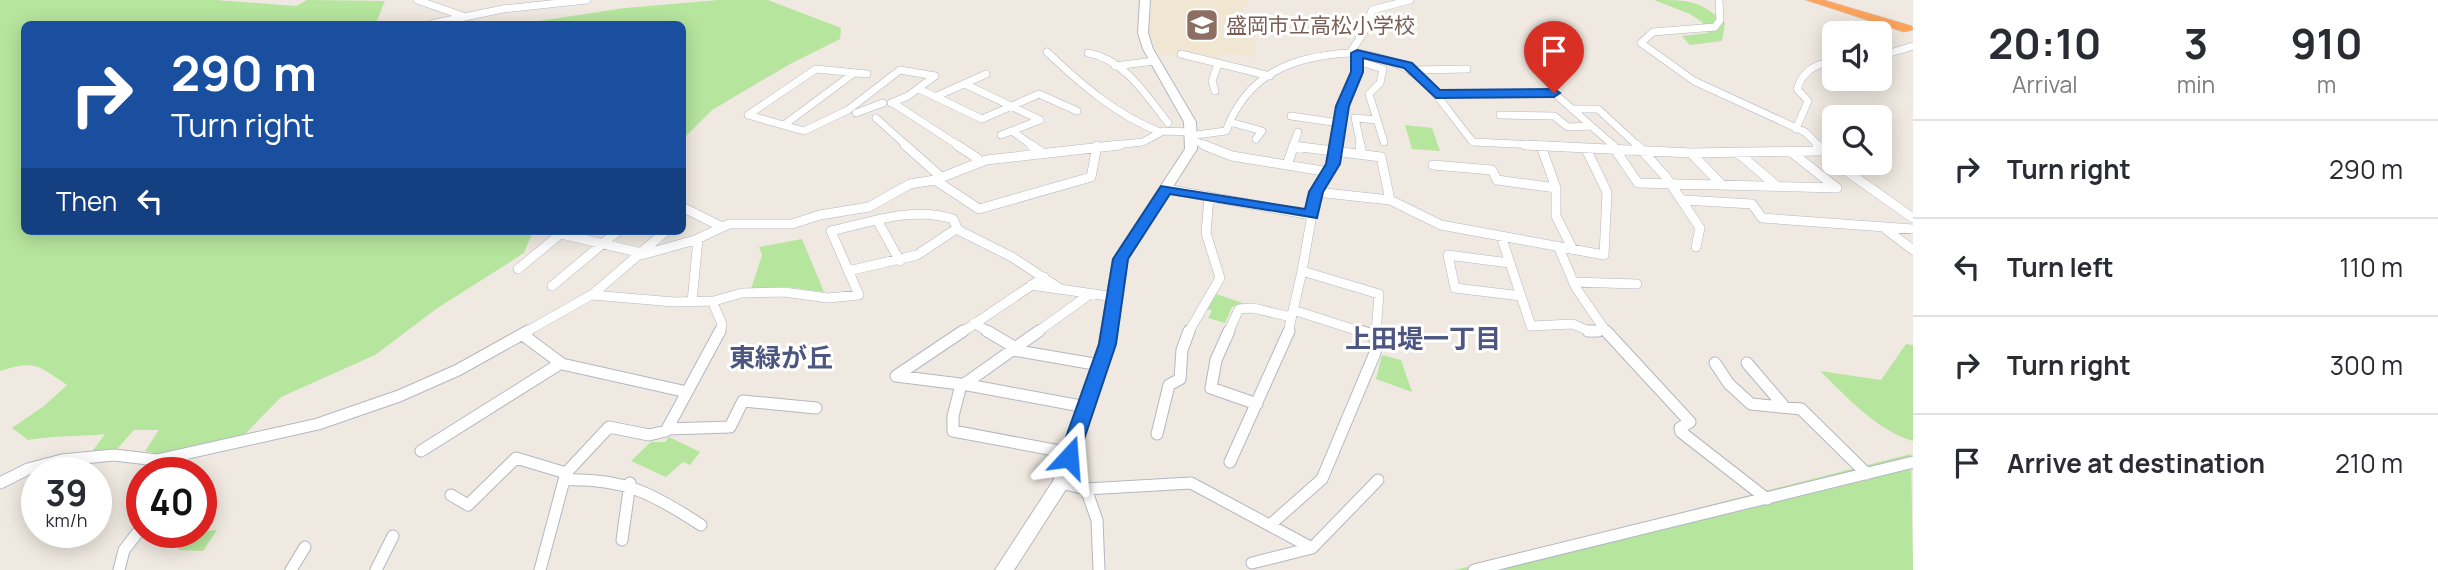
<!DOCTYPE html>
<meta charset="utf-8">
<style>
:root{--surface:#fff;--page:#f2f2f3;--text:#2b2b33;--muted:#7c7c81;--line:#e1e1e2}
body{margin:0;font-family:Manrope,"Noto Sans JP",sans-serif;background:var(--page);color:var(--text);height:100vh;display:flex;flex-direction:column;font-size:26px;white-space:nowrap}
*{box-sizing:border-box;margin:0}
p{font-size:23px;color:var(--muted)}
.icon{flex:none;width:38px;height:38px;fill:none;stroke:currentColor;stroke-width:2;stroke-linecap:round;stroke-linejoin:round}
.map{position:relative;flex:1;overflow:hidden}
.sheet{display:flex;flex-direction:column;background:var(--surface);width:525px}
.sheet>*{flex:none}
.hud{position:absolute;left:21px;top:21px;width:665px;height:214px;border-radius:10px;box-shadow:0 4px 18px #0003;background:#1a4fa0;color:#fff;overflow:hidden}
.buttons{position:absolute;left:1822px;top:21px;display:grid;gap:14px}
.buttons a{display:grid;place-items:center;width:70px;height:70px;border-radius:10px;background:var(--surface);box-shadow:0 4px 18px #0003;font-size:35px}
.speed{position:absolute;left:21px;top:457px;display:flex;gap:14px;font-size:35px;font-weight:700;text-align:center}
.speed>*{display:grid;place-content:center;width:91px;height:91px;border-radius:50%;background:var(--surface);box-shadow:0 4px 18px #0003;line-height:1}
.speed small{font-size:18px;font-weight:400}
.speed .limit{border:10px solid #d22;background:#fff;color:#111}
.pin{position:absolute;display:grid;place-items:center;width:60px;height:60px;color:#fff;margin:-72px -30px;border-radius:50% 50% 50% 0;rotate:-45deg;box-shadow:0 0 7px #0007}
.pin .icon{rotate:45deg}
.me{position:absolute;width:77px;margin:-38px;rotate:19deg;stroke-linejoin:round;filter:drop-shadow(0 0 5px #0008)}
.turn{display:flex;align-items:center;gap:24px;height:147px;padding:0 35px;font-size:32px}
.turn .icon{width:91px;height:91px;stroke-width:2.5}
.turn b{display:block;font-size:49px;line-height:60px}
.then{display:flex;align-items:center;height:66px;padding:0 35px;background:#0003;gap:14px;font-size:26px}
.eta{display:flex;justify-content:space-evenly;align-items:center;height:119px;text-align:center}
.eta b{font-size:42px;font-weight:700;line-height:49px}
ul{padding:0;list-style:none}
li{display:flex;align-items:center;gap:21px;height:98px;padding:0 35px;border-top:2px solid var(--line)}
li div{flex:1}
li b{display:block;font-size:26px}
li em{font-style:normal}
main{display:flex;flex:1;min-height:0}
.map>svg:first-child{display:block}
.education{fill:#f0e6d1}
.green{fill:#b6e59e}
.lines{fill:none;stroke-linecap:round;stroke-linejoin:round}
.street-far2-casing{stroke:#b4b7c1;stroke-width:8}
.street-far1-casing{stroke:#b4b7c1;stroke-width:10}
.street-casing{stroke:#b4b7c1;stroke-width:13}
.secondary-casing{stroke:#b4b7c1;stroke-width:2}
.highway-casing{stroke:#c9c9c9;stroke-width:1}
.street-far2{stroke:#fff;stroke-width:7}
.street-far1{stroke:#fff;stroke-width:9}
.street{stroke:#fff;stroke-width:11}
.secondary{fill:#fff;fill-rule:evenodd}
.highway{fill:#ffa35c;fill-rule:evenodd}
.route{fill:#1a73e8;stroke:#114b97;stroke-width:2}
.labels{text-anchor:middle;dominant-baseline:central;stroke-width:6;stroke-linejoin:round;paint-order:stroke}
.far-education-label{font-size:21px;fill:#785e54;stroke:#fff;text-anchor:start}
.neighbourhood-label{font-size:26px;font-weight:bold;fill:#4d5680;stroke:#fff}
</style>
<main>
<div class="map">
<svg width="1913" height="570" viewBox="0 0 1913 570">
<rect width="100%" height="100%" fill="#efe9e1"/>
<path class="education" d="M1153,0H1249L1241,14L1254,18L1256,57L1219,53L1221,62L1214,61L1209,55L1186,53L1182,49V56L1159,54L1149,31Z"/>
<path class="green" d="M0,0H216L296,6L307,0L385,1L376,23L369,24H24V231H533L524,253L436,309L375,355L281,397L244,435L163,455L145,451L159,430H134L116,450L91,453L105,434C78,437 55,435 28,440L12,428L44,406L67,385C37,365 36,360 0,371Z
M719,0H768L841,28L840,39L790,64L712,110L683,139L682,24H519L625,8Z
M1654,0C1690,0 1699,0 1725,23L1722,41L1690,45L1682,36L1708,33L1702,22L1690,14Z
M1405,125L1432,128L1440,151L1412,149Z
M802,239L824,292L788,287L751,289L762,255L759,247Z
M1216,294L1243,303L1232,307L1225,323L1208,318L1212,311L1207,309Z
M1906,344L1913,345V441C1876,430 1847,397 1820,371L1881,380Z
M1382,355L1401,360L1412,392L1376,379Z
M669,437L700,452L690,465L683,462L666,477L631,461L651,442H665Z
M1911,454L1913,570H1455Z
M217,530L203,551L178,550L190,532Z"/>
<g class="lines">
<defs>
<path id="street-far2" d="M417,0L463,16
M1719,0L1720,20L1715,27L1653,32L1641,43L1694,81L1805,132L1819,146
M431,24L503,9L587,0
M1047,52C1081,84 1116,115 1160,132
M1088,53C1124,59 1147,96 1168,123
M1181,54L1270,76
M1880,56L1913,46
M1358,61L1383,69L1380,83L1369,94L1384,142
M1115,66L1154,61
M1415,70L1467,69
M965,84L1040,120
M919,89L982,119L1039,94L1077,111
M1215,91L1212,81L1218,64
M1436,94L1554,93L1614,146
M935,97L986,74
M891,103L908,96L935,76
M893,103L959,146
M1572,109H1598L1638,146
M856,113L883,103
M748,115L804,131L848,110L900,70L935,76
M748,115L816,69L867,74
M1500,115L1554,116L1568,127L1591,126
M1291,116L1339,123
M876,118L907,146
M1230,122L1262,131L1256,139
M784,125L854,73
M1796,129L1808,101L1797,89C1803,70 1816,64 1834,61
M1012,131L1033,146
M1001,135L1040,120
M1196,135L1226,131C1247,74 1292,56 1350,53L1364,32L1372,10L1410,0
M1192,140L1208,146
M1105,146L1143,142L1163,131L1192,132
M1293,146H1296
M1293,146L1298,132
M1336,146L1343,106L1358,67L1357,53C1425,63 1433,94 1473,142L1560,146
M1361,146L1355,118L1376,120"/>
<path id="street-far1" d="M905,145L941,177
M957,145L977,158
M1031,145L1042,153
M1204,145L1232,156L1329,172
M1360,145L1362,154
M1525,145L1691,153L1820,151
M1612,145L1638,183L1837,188L1791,152
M1637,145L1666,177L1700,228L1696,247
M1817,145L1834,162
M1293,146L1381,157L1390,200
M1541,146L1556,188V216L1573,250
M1691,153L1722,185
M1738,153L1778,187
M1835,163L1913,218
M1287,165L1294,145
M1433,165L1492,170L1497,180L1556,188
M935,180L979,209L1091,177L1097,146
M1166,189L1311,215
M1316,192L1390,200L1441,225L1604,255L1607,192L1586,149
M1684,200L1752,204L1762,218L1913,229
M682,207L720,226
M878,222L900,261
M1884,228L1913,250
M561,234L642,253
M1501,236L1531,326L1573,324L1591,332L1603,330
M1558,246L1576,288L1607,333
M641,255L695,240L729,224H792L820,215L869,207L910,184L935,180L986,160L1120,145
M1509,263L1448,255L1455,288L1521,296
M518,269L564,231
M848,271L917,255L956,229L1012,257L1062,290
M1302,271L1316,192L1333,164L1336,145
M1573,282L1637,284
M1031,285L1115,297
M552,286L618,231
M592,295L674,302L714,301L742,293L784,292L828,298L859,295L831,231C871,222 913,206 953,219L958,230
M712,301L722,324L720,333
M692,302L698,239
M1293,310L1365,333
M974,323L990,333
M524,333L593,294L666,231
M961,333L1044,277
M1036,333L1090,294
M1188,333L1220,278L1206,233L1209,197
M1228,333L1239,309L1253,308L1291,317
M1288,333L1302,271L1379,294L1376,333"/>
<path id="street" d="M987,331L1016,348
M1229,331L1216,360L1211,388L1257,404
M1360,331L1376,336
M1588,331H1598
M1606,331L1690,422L1680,428L1681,432L1767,499
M523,335L562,364L687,392
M1013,350L1100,365
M1715,363L1729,384L1751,404L1801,409L1867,474
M1747,363L1783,405
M896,376L968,385L1086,407
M896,376L963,331
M961,385L953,416V431L1070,453
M963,385L1039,331
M667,429L730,427L743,401L816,408
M1157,434L1169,385L1180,379L1182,350L1189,331
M421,451L561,363
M1230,462L1289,331
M182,472L185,454
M564,480C624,478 652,493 701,525
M0,483L28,469L62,460L114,455L157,460L318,424L399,396L458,370L528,331
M1061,483L1086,489L1097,520L1099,570
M1086,489L1191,483L1312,548L1252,563
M451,495L468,505L516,458L566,473
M1270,525L1322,479L1375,353L1377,331
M622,540L630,483
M1312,548L1378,480
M119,570L124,550L142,527
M291,570L305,547
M376,570L393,536
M540,570L566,473L609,427L649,435L666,431L720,331
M1474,570L1913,462"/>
<path id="secondary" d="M1140,0H1150L1148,33L1153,49L1196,122L1197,149L1127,259L1115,344L1070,483L1014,570H995L1053,481L1099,344L1113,259L1185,149L1184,122L1143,49L1138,33Z"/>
<path id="highway" d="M1806,0H1824L1912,26L1913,30L1904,32Z"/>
</defs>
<use href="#street-far2" class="street-far2-casing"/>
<use href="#street-far1" class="street-far1-casing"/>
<use href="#street" class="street-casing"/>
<use href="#secondary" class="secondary-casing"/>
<use href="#highway" class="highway-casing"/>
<use href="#street-far2" class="street-far2"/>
<use href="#street-far1" class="street-far1"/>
<use href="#street" class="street"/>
<use href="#secondary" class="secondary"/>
<use href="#highway" class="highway"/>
</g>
<path class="route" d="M1357,50L1412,63L1440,90L1554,89L1560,93L1554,97L1436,98L1404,68L1363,58V72L1349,106L1340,164L1323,192L1317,218L1170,194L1128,259L1116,344L1078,457L1076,462H1062L1059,457L1099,344L1113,259L1161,186L1305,209L1309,192L1326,164L1336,106L1351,72V53Z"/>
<defs>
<symbol id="school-square" viewBox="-11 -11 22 22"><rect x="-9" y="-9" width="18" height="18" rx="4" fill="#8d6e63" stroke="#fff"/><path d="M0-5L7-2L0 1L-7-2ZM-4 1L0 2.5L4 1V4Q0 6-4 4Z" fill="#fff"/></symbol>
</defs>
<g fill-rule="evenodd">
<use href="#school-square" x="1183" y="6" width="38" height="38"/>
</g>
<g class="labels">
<g class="far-education-label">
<text x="1226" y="25">盛岡市立高松小学校</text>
</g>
<g class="neighbourhood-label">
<text x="1423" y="338">上田堤一丁目</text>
<text x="781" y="357">東緑が丘</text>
</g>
</g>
</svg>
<div class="buttons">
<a><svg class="icon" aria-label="sound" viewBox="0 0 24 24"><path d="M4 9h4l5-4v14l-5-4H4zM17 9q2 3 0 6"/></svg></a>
<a><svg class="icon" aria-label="search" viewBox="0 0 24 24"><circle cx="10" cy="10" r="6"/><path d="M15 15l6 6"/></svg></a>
</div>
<div class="speed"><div>39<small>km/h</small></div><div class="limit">40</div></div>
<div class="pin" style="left:1554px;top:93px;background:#d93025"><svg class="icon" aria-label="arrive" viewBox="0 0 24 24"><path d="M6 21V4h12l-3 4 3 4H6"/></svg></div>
<svg class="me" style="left:1069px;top:457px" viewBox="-20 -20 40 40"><path d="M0-17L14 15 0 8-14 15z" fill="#1a73e8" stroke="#fff" stroke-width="4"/></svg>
<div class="hud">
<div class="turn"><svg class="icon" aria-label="right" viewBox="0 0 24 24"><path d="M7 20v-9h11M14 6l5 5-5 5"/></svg><div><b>290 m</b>Turn right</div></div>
<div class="then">Then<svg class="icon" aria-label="left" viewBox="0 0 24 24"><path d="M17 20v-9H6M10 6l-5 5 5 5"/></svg></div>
</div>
</div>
<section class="sheet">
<div class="eta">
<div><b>20:10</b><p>Arrival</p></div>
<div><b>3</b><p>min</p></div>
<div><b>910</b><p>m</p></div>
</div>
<ul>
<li><svg class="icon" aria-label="right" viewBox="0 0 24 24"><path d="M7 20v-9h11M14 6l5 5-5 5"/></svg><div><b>Turn right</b></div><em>290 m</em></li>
<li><svg class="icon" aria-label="left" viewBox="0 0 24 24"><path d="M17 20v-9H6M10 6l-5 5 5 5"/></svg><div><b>Turn left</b></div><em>110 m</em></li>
<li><svg class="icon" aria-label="right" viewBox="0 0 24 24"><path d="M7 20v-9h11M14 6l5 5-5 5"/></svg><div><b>Turn right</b></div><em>300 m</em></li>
<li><svg class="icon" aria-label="arrive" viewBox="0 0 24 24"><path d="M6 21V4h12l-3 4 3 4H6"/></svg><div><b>Arrive at destination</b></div><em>210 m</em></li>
</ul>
</section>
</main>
